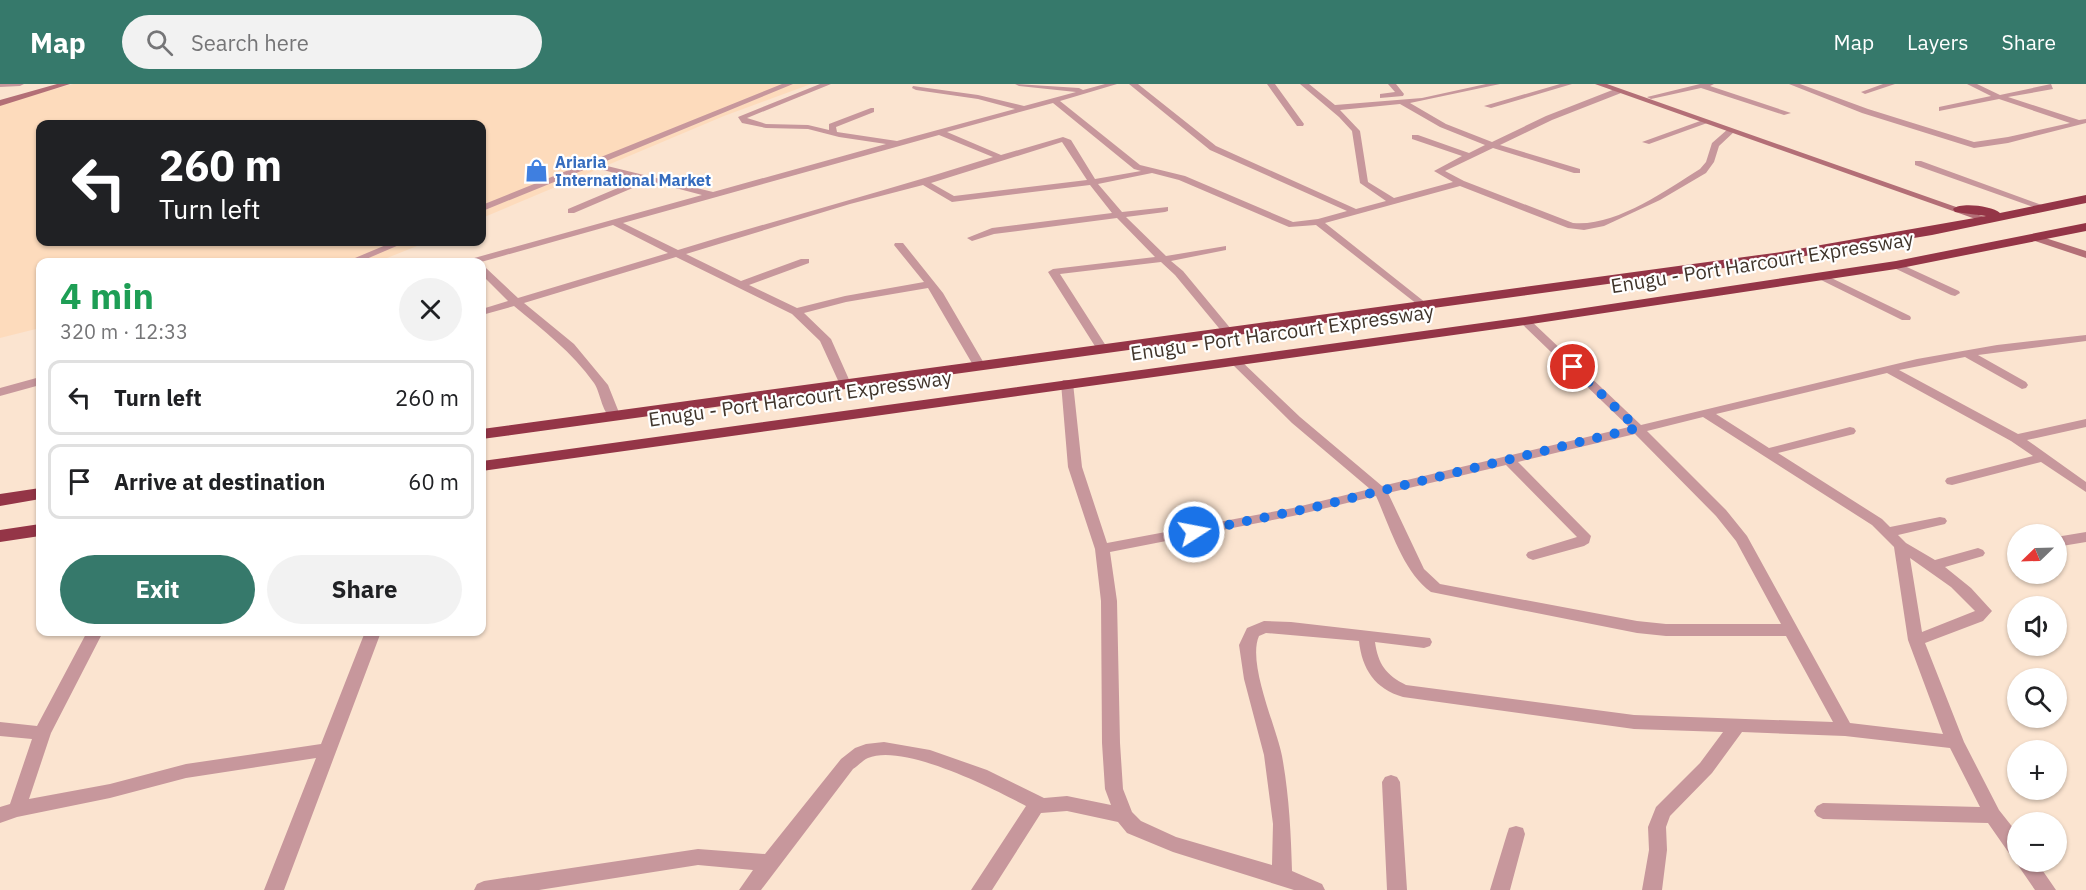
<!DOCTYPE html>
<meta charset="utf-8">
<style>
:root{--surface:#fff;--page:#f2f2f2;--text:#202124;--muted:#757577;--line:#e0e0e0;--accent:#36796b}
body{margin:0;font-family:"IBM Plex Sans",sans-serif;background:var(--page);color:var(--text);height:100vh;display:flex;flex-direction:column;font-size:22px;white-space:nowrap}
*{box-sizing:border-box;margin:0}
p{font-size:20px;color:var(--muted)}
.icon{flex:none;width:33px;height:33px;fill:none;stroke:currentColor;stroke-width:2;stroke-linecap:round;stroke-linejoin:round}
.map{position:relative;flex:1;overflow:hidden}
.panel{position:absolute;left:36px;top:174px;width:450px;height:378px;display:flex;flex-direction:column;background:var(--surface);border-radius:12px;box-shadow:0 2px 4px #0004}
.panel>*{flex:none}
.hud{position:absolute;left:36px;top:36px;width:450px;height:126px;border-radius:12px;box-shadow:0 2px 4px #0004;background:#202124;color:#fff;overflow:hidden}
.needle{width:39px;rotate:247deg}
.controls{position:absolute;left:2007px;top:440px;display:grid;gap:12px}
.controls a{display:grid;place-items:center;width:60px;height:60px;border-radius:50%;background:var(--surface);box-shadow:0 2px 4px #0004;font-size:30px}
.pin{position:absolute;display:grid;place-items:center;width:51px;height:51px;color:#fff;margin:-26px;border:3px solid #fff;border-radius:50%;box-shadow:0 2px 6px #0007}
.me{position:absolute;width:66px;margin:-33px;rotate:79deg;stroke-linejoin:round;filter:drop-shadow(0 0 4px #0008)}
.turn{display:flex;align-items:center;gap:21px;height:126px;padding:0 24px;font-size:27px}
.turn .icon{width:78px;height:78px;stroke-width:2.5}
.turn b{display:block;font-size:42px;line-height:51px}
.round{display:grid;place-items:center;flex:none;width:63px;height:63px;border-radius:32px;background:var(--page)}
.headline{display:flex;align-items:center;justify-content:space-between;height:102px;padding:0 24px}
h1{font-size:36px;font-weight:800;line-height:45px;color:#1e9e55}
.button{display:flex;gap:12px;margin-top:auto;padding:12px 24px}
.button a{flex:1;height:69px;border-radius:36px;background:var(--accent);color:#fff;font-size:24px;font-weight:800;line-height:69px;text-align:center}
.button a+a{background:var(--page);color:var(--text)}
ul{padding:0;list-style:none}
li{display:flex;align-items:center;gap:18px;height:75px;margin:0 12px 9px;padding:0 12px;border:3px solid var(--line);border-radius:12px}
li div{flex:1}
li b{display:block;font-size:22px}
li em{font-style:normal}
header{display:flex;align-items:center;gap:36px;box-sizing:border-box;height:84px;padding:0 30px;background:var(--accent);color:#fff}
header strong{font-size:28px}
nav{display:flex;gap:33px;margin-inline-start:auto;font-size:21px}
.search{width:420px;height:54px;background:var(--page);display:flex;align-items:center;gap:15px;box-sizing:border-box;padding:0 21px;border-radius:33px;color:var(--muted);font-size:22px}
.map>svg:first-child{display:block}
.built{fill:#fddbbc}
.lines{fill:none;stroke-linecap:round;stroke-linejoin:round}
.street{fill:#c7979c;fill-rule:evenodd}
.secondary{fill:#b36f77;fill-rule:evenodd}
.highway{fill:#943547;fill-rule:evenodd}
.route{stroke:#1a73e8;stroke-width:10;stroke-dasharray:0 18}
.labels{text-anchor:middle;dominant-baseline:central;stroke-width:4.5;stroke-linejoin:round;paint-order:stroke}
.far-shop-label{font-size:16px;font-weight:bold;fill:#366cbe;stroke:#fff;text-anchor:start}
.street-label{font-size:20px;fill:#40352b;stroke:#fff}
</style>
<header>
<strong>Map</strong>
<div class="search"><svg class="icon" aria-label="search" viewBox="0 0 24 24"><circle cx="10" cy="10" r="6"/><path d="M15 15l6 6"/></svg>Search here</div>
<nav><a>Map</a><a>Layers</a><a>Share</a></nav>
</header>
<div class="map">
<svg width="2086" height="806" viewBox="0 0 2086 806">
<rect width="100%" height="100%" fill="#fbe4d0"/>
<path class="built" d="M73,0H811L724,32L482,134V40H40V158H427L377,178H40V244L0,254V20Z"/>
<g class="lines">
<path class="street" d="M0,0H24L20,2L0,3Z
M782,0H793L599,80L713,108L886,60L839,53L808,45L766,44L742,39L738,33L820,0H831L747,34L766,40L808,41L829,46V40L871,24H874V28L836,43L837,48L897,57L1015,25L978,15L916,6L912,4L913,2L978,11L1024,22L1076,8L1019,2L1015,0L1079,4L1083,6L1105,0H1117L1060,17L1140,81L1185,92L1293,138L1318,135L1347,127L1210,66L1129,0H1138L1216,62L1356,125L1386,117L1360,99L1352,47L1339,33L1300,0H1309L1335,21L1422,14L1486,0H1500L1410,19L1446,40L1492,58L1546,32L1615,5H1621V9L1552,36L1500,61L1580,85V89H1574L1493,64L1445,87L1464,97L1573,139C1615,143 1665,107 1700,85L1706,78L1712,59L1728,45L1735,47L1719,62L1714,78L1706,89L1660,116L1604,142L1584,146L1568,144L1460,102L1325,139L1426,219V223L1422,224L1316,141L1289,143L1179,96L1152,89L1098,100L1122,128L1168,123V127L1165,128L1126,133L1166,172L1226,162V166L1171,177L1183,187L1231,245V249H1223L1175,191L1161,178L1060,190L1108,265L1102,268L1098,267L1048,188L1053,185L1155,173L1117,134L994,150L972,157L967,154L992,144L1112,129L1090,101L952,118L923,101L850,120L686,170L741,197L801,175H809V179L749,201L797,224L845,212L924,198L894,161L895,159H903L943,209L985,281L979,285L973,281L928,204L846,218L804,229L831,255L851,300L845,304L841,303L820,257L792,230L676,173L524,219L574,260L608,301L620,331L614,335C602,332 601,309 594,299C572,268 543,246 514,222L482,231V225L508,217L482,191V183L486,184L518,214L668,169L613,141L481,178H466L467,176L702,111L649,97L574,129H568V125L639,95L591,83L485,126L482,127V121ZM1053,19L1134,85L1141,87L1095,95L1071,56L1063,53L1001,71L947,48ZM1400,20L1440,43L1485,61L1469,69L1418,51H1412V55L1462,72L1434,87L1453,98L1394,114L1368,98L1360,47L1340,26ZM939,51L993,73C889,106 783,134 678,166L623,139ZM1062,58L1087,96L954,112L931,99Z
M1267,0H1275L1304,40L1303,42H1297Z
M1388,0H1396L1404,10L1403,12L1380,14V10L1395,8Z
M1560,0H1572L1491,24L1484,22Z
M1700,0H1714L1710,2L1791,29L1784,31L1701,4L1651,15L1647,13Z
M1789,0H1800L1868,25L1974,58L2008,53L2070,39L1999,15L1939,27V23L1991,12L1967,0H1977L2000,11L2051,0L2053,5L2008,13L2079,36L2086,35V39L2008,59L1974,64L1862,29Z
M1883,0H1895L1865,10L1861,8Z
M1703,36L1710,38L1649,60L1642,58Z
M1915,77H1921L2050,124L2042,126L1915,81Z
M393,158H406L364,176H356L355,174Z
M1896,178L1959,207L1960,209L1955,212L1951,211L1892,183V179Z
M1821,189L1910,232L1911,234L1910,236H1902L1817,194V190Z
M1525,234L1529,235L1641,341L1917,275L1997,261L2086,251V257L1978,271L2026,298L2028,301L2026,304L2022,305L1965,273L1899,286L2018,350L2086,335V343L2027,356L2086,398V408L2041,378L1952,401L1947,400L1945,397L1947,394L2033,372L2011,357L1887,289L1716,330L1769,364L1850,343L1854,344L1856,347L1854,350L1778,369L1882,435L1890,443L1940,433L1945,434L1947,437L1945,440L1898,451L1906,459L1935,476L1978,464L1983,466L1985,469L1983,472L1945,483L1971,504L1992,527L1983,537L1925,559L1964,658L1999,726L2018,750V777H2036L2056,806H2035L2015,777L2017,774L2011,772L1988,739L1823,735L1817,732L1814,727L1817,722L1823,719L1980,723L1950,664L1845,652L1742,648L1712,689L1670,732L1666,743L1667,766L1662,806H1642L1649,766L1648,743L1656,723L1700,679L1723,648L1634,645L1403,613C1375,605 1362,585 1359,557L1266,549L1259,552C1247,579 1276,642 1282,672C1289,710 1291,749 1292,787L1322,800L1325,806H1294L1173,768L1127,749L1118,738L1067,727L1041,729L992,806H971L1026,722C994,705 904,659 868,674C863,676 858,682 853,685L761,806H739L753,786L698,781L539,806H474L477,800L484,797L698,765L765,770L841,675L855,664L866,660L884,658L930,666L987,686L1044,714L1067,712L1111,721L1105,705L1102,659L1101,517L1095,465L1068,383L1061,299L1063,296H1071L1073,299L1082,383L1107,459L1293,424L1370,405L1292,339L1231,279L1229,277L1235,274L1239,275L1300,333L1382,402L1629,343L1521,239L1519,237ZM1703,333L1872,441L1894,463L1908,556L1943,650L1850,639L1747,452L1726,426L1647,347ZM1635,350L1716,432L1736,457L1781,540H1666L1637,537L1440,500L1424,485L1388,409L1506,381L1577,453L1528,468L1526,471L1528,474L1533,476L1584,462L1589,459L1591,452L1518,378ZM1376,412C1390,443 1403,488 1431,508L1637,549L1666,552H1786L1833,638L1634,631L1406,601C1386,591 1378,580 1375,558L1424,564L1430,562L1432,558L1430,554L1291,538L1264,537L1247,544L1239,561L1244,595L1264,671L1273,740L1272,781L1176,753L1141,737L1132,728L1123,705L1120,659L1117,517L1110,468L1293,432ZM1910,474L1951,503L1975,527L1922,548Z
M40,293V301L0,312V304Z
M2086,448V458L2056,463V453Z
M87,548H103L51,649L29,715L110,700L186,680L321,660L365,548H381L284,806H264L316,674L186,694L110,714L17,733L0,739V723L10,720L32,655L0,652V638L37,642Z
M1391,691L1397,693L1400,698L1407,806H1387L1382,698L1385,693Z
M1516,742L1523,744L1525,750L1510,806H1490L1507,750L1509,744Z"/>
<path class="secondary" d="M57,0H70L0,22V16Z
M1595,0H1607L1993,136L1988,139L1984,138Z
M2036,151L2086,167V174L2032,156L2031,154Z"/>
<path class="highway" d="M2086,111V119L1932,151L1781,176L482,355V345L1781,168L1986,132L1955,128L1953,125C1961,118 1992,122 2000,129Z
M2086,139V147L1896,185L1525,241L482,387V377L1525,233L1896,177Z
M40,404V415L0,422V410Z
M40,440V452L0,458V446Z"/>
</g>
<g class="lines">
<path class="route" d="M1194,448L1315,423L1637,344L1573,283"/>
</g>
<defs>
<symbol id="shop-bare" viewBox="-9 -9 18 18"><path d="M-5-2.5h2.3a2.7 3.5 0 0 1 5.4 0H5L5.5 6h-11ZM-1.5-2.5h3a1.5 2.3 0 0 0-3 0Z" fill="#3f7fe0" stroke="#fff" stroke-width="2.5" paint-order="stroke"/></symbol>
</defs>
<g fill-rule="evenodd">
<use href="#shop-bare" x="520" y="70" width="33" height="33"/>
</g>
<g class="labels">
<g class="far-shop-label">
<text x="555" y="78">Ariaria<tspan x="555" dy="18">International Market</tspan></text>
</g>
<g class="street-label">
<text transform="translate(1762 178) rotate(-9)">Enugu - Port Harcourt Expressway</text>
<text transform="translate(1282 248) rotate(-8)">Enugu - Port Harcourt Expressway</text>
<text transform="translate(800 314) rotate(-8)">Enugu - Port Harcourt Expressway</text>
</g>
</g>
</svg>
<div class="controls">
<a><svg class="needle" viewBox="-14 -14 28 28"><path d="M0-13l5 13h-10z" fill="#e53935"/><path d="M0 13l5-13h-10z" fill="#757577"/></svg></a>
<a><svg class="icon" aria-label="sound" viewBox="0 0 24 24"><path d="M4 9h4l5-4v14l-5-4H4zM17 9q2 3 0 6"/></svg></a>
<a><svg class="icon" aria-label="search" viewBox="0 0 24 24"><circle cx="10" cy="10" r="6"/><path d="M15 15l6 6"/></svg></a>
<a>+</a>
<a>−</a>
</div>
<div class="pin" style="left:1573px;top:283px;background:#d93025"><svg class="icon" aria-label="arrive" viewBox="0 0 24 24"><path d="M6 21V4h12l-3 4 3 4H6"/></svg></div>
<svg class="me" style="left:1194px;top:448px" viewBox="-20 -20 40 40"><circle r="17" fill="#1a73e8" stroke="#fff" stroke-width="3"/><path d="M0-11L8 9 0 5-8 9z" fill="#fff"/></svg>
<div class="hud">
<div class="turn"><svg class="icon" aria-label="left" viewBox="0 0 24 24"><path d="M17 20v-9H6M10 6l-5 5 5 5"/></svg><div><b>260 m</b>Turn left</div></div>
</div>
<section class="panel">
<div class="headline"><div><h1>4 min</h1><p>320 m · 12:33</p></div><a class="round"><svg class="icon" aria-label="close" viewBox="0 0 24 24"><path d="M6 6l12 12M18 6L6 18"/></svg></a></div>
<ul>
<li><svg class="icon" aria-label="left" viewBox="0 0 24 24"><path d="M17 20v-9H6M10 6l-5 5 5 5"/></svg><div><b>Turn left</b></div><em>260 m</em></li>
<li><svg class="icon" aria-label="arrive" viewBox="0 0 24 24"><path d="M6 21V4h12l-3 4 3 4H6"/></svg><div><b>Arrive at destination</b></div><em>60 m</em></li>
</ul>
<div class="button"><a>Exit</a><a>Share</a></div>
</section>
</div>
